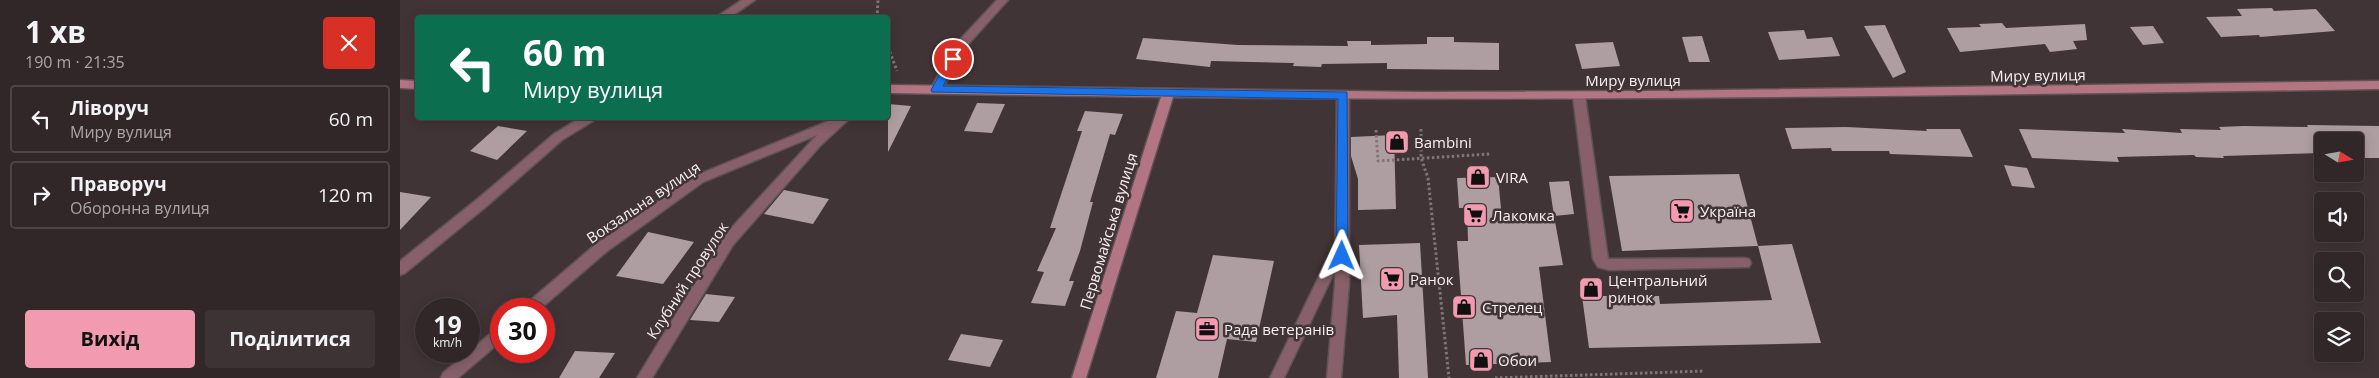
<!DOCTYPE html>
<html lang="uk">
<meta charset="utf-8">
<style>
:root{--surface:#312729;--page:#3d3335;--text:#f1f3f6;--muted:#a8a5a8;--line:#4c4446;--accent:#f29ab0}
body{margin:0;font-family:"Open Sans",sans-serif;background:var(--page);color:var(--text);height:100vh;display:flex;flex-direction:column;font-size:19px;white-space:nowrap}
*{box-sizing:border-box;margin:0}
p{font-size:16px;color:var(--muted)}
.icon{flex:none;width:28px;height:28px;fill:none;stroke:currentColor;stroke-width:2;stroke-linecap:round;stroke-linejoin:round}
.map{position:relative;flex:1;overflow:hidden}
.sheet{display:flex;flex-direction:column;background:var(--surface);width:400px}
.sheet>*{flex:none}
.banner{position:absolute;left:15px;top:15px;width:475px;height:105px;border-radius:5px;box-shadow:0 2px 12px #0003,0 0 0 1px var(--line);background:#0b6e4f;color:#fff;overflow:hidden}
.needle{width:32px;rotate:101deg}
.tools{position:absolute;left:1914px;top:132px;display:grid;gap:10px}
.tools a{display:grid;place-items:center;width:50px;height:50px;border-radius:5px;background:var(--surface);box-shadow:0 2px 12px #0003,0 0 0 1px var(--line);font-size:25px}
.speed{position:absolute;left:15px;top:298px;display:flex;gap:10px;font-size:25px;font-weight:700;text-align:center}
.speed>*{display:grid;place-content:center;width:65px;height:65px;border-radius:50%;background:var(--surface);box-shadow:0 2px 12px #0003,0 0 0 1px var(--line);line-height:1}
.speed small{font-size:12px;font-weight:400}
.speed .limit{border:8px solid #d22;background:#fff;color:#111}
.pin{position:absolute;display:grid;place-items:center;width:42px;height:42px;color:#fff;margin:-21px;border:2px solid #fff;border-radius:50%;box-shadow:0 1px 5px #0007}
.me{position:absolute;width:55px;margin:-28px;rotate:1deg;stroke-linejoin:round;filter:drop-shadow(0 0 4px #0008)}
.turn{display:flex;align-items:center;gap:18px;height:105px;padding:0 25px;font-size:22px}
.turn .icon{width:65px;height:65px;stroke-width:2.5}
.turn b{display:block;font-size:35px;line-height:42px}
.round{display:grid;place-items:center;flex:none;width:52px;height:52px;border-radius:5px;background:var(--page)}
.summary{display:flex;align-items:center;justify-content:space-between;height:85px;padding:0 25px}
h1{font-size:30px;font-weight:700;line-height:38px}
.button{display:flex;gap:10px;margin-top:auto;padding:10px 25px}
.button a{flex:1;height:58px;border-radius:5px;background:var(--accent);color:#111;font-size:20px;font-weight:700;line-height:58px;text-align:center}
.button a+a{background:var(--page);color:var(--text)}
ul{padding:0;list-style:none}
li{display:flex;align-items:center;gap:15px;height:68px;margin:0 10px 8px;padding:0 15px;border:2px solid var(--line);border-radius:5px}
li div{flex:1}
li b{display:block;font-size:19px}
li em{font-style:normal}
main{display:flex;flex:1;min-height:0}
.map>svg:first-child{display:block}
.building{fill:#ae9ea1}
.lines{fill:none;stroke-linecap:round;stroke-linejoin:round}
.lane-casing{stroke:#5e5255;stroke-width:3}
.street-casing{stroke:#5e5255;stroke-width:3}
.secondary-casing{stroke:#5e5255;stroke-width:3}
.path{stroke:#817578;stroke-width:3;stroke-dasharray:2.5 2.5;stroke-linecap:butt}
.lane{fill:#876069;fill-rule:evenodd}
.street{fill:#876069;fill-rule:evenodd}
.secondary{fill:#b37584;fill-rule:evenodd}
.route{fill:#1a73e8;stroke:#114b97}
.labels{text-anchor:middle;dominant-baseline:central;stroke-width:5;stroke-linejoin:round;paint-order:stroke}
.street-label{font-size:15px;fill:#f8eff1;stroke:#413437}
.poi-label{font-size:15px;fill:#f8eff1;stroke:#413437;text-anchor:start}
</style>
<main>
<section class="sheet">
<div class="summary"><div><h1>1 хв</h1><p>190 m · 21:35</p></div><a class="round" style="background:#d93025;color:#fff"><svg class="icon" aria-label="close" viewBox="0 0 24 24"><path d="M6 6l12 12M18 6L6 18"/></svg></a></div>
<ul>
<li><svg class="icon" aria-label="left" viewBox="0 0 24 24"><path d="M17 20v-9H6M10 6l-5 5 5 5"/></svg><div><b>Ліворуч</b><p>Миру вулиця</p></div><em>60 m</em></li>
<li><svg class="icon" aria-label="right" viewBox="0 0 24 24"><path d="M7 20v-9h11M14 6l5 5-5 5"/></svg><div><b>Праворуч</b><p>Оборонна вулиця</p></div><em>120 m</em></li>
</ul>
<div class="button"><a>Вихід</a><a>Поділитися</a></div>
</section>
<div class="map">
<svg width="1979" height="378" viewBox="0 0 1979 378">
<rect width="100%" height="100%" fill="#413437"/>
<path class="building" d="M1872,8L1874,11L1916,9L1935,31L1860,37L1859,35L1821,37L1806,17L1842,16L1837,9Z
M1602,23L1606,28L1685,24L1687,40L1673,41L1677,49L1650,52L1645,44L1560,52L1547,28L1581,27L1579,24Z
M1485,25L1506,72L1493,78L1464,26Z
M1753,26L1764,43L1743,45L1730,27Z
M1404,30L1407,39L1432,37L1440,56L1379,60L1368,32Z
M1302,36L1310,62H1289L1282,37Z
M1027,37H1054V42L1099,43V70L987,69V63L922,64L921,67L893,66L894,63L811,61L810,67L736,59L743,38L838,45L948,46L947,41H971V45L1027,44Z
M1213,42L1220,66L1182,69L1175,44Z
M577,103L605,104L592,133L564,131Z
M488,104L511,106L488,152Z
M685,111L723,114L715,135L710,134L690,202H693L680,251L669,281H674L665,306L631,303L644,272L637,271L656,228H650L682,131H677Z
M1907,125L1979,126V158H1955V141H1922V153L1823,156L1824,158L1796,157L1794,155L1717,157L1719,162L1632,158L1619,129L1725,133L1722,129L1782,133L1780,129L1821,130L1819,127L1844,126L1908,127Z
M98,126L127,131L97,160L70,151Z
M1446,127L1527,131L1526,129H1560L1573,157L1490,154L1489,151H1432L1431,148L1392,149L1385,128Z
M994,135L996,209L958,210V179L951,156V137Z
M1604,165L1627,168L1635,188L1612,186Z
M1339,174L1358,246L1222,251L1209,176Z
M1098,177L1102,219L1154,216L1163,265L1139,267L1151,362L1066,365L1057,241H1068L1067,208H1059L1057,178Z
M1169,181L1174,214L1154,216L1149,182Z
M384,190L429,199L413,224L364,214Z
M0,192L31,197L0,230Z
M248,232L294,242L263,284L216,276Z
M1020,243L1028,378H999L997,315L963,318L959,245Z
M1392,244L1421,343L1189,348L1182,296H1259L1260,304L1372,300L1358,246Z
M813,255L874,261L856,342L827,339L818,378H756L776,311L797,313Z
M306,294L335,297L319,322L290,320Z
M561,334L603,340L590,367L548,360Z
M175,351L215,353L199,378H159Z"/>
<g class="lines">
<defs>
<path id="lane" d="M1179,92L1185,96L1208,259L1344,258L1349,259L1351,263L1349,267L1209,270L1198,267L1193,259L1173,96Z
M942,238L947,239L948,243L884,378H870L937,239Z"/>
<path id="street" d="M342,0H355L329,18H315Z
M597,0H608L563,50L540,93H532L530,90L555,45Z
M943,91L949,95V284L941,378H927L935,284L937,95Z
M180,118H195L193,121L162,140L88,205L5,273L0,275V261L80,197L154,134Z
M436,118H447L448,120L420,146L333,245L252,378H237L323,237L417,135L303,182L206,252L140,309H123L125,305L196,244L295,176Z
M101,327V341L58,378H41L43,373L96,329Z"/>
<path id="secondary" d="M0,80L18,81V89L0,88Z
M1979,81V89C1577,95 1175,102 773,97L686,378H672L761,97L488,93V85L1022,92L1247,91Z"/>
</defs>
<use href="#lane" class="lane-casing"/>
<use href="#street" class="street-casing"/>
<use href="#secondary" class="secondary-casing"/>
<path class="path" d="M477,18L478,0
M488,47L497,71
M1021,129V158L1028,178L1049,378
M976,130L978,161L1090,154
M1095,378L1304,371"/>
<use href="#lane" class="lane"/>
<use href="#street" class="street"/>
<use href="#secondary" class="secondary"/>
</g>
<path class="route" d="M553,55L559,59L543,86L947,92L948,256L946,259L942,261L936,256L938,99L532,92L531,90L550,56Z"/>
<defs>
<symbol id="shop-square" viewBox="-11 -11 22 22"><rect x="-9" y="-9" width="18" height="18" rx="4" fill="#f29ab0" stroke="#413437"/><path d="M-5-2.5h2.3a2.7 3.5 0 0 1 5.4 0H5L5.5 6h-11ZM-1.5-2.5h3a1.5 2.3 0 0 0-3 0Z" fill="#111"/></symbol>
<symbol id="supermarket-square" viewBox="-11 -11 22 22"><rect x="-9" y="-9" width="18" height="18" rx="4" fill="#f29ab0" stroke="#413437"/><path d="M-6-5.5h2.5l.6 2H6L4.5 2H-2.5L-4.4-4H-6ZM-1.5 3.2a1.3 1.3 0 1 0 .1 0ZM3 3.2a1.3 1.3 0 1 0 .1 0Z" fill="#111"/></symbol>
<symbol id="office-square" viewBox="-11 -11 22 22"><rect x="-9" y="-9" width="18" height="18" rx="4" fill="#f29ab0" stroke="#413437"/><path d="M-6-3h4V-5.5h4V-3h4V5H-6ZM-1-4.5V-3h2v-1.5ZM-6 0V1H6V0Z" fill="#111"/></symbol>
</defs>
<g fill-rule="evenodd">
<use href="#shop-square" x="983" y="128" width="28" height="28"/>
<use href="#shop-square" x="1064" y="163" width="28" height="28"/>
<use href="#supermarket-square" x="1268" y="197" width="28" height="28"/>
<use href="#supermarket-square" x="1061" y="201" width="28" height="28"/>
<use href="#supermarket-square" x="978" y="265" width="28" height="28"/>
<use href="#shop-square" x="1177" y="275" width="28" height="28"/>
<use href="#shop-square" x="1050" y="293" width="28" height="28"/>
<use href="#office-square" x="793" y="315" width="28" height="28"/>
<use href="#shop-square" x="1067" y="346" width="28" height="28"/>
</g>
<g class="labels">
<g class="street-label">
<text transform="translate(1638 75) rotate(-1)">Миру вулиця</text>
<text x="1233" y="80">Миру вулиця</text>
<text transform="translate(243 202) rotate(-34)">Вокзальна вулиця</text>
<text transform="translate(708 231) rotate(-73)">Первомайська вулиця</text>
<text transform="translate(287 280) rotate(-57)">Клубний провулок</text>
</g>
<g class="poi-label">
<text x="1014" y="142">Bambini</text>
<text x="1096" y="177">VIRA</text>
<text x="1300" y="211">Україна</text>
<text x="1092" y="215">Лакомка</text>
<text x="1010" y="279">Ранок</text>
<text x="1208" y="280">Центральний<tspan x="1208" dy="17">ринок</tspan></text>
<text x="1082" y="307">Стрелец</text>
<text x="824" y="329">Рада ветеранів</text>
<text x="1098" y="360">Обои</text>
</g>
</g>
</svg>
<div class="tools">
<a><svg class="needle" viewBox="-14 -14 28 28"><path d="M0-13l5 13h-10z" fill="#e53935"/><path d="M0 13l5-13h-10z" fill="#a8a5a8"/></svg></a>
<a><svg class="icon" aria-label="sound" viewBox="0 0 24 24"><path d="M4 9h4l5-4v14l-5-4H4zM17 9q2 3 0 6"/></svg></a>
<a><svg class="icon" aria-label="search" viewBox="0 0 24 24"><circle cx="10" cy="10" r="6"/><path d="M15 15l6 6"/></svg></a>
<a><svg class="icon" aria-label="layers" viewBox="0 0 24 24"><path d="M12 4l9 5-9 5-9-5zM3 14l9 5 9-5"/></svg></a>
</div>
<div class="speed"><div>19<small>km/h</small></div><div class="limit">30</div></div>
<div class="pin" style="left:553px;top:59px;background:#d93025"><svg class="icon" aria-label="arrive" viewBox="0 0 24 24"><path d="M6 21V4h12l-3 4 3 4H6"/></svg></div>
<svg class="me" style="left:942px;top:256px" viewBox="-20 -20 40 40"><path d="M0-17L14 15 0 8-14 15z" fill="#1a73e8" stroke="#fff" stroke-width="4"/></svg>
<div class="banner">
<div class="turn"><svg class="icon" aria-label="left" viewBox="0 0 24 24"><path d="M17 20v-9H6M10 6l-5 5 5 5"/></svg><div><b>60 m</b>Миру вулиця</div></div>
</div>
</div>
</main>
